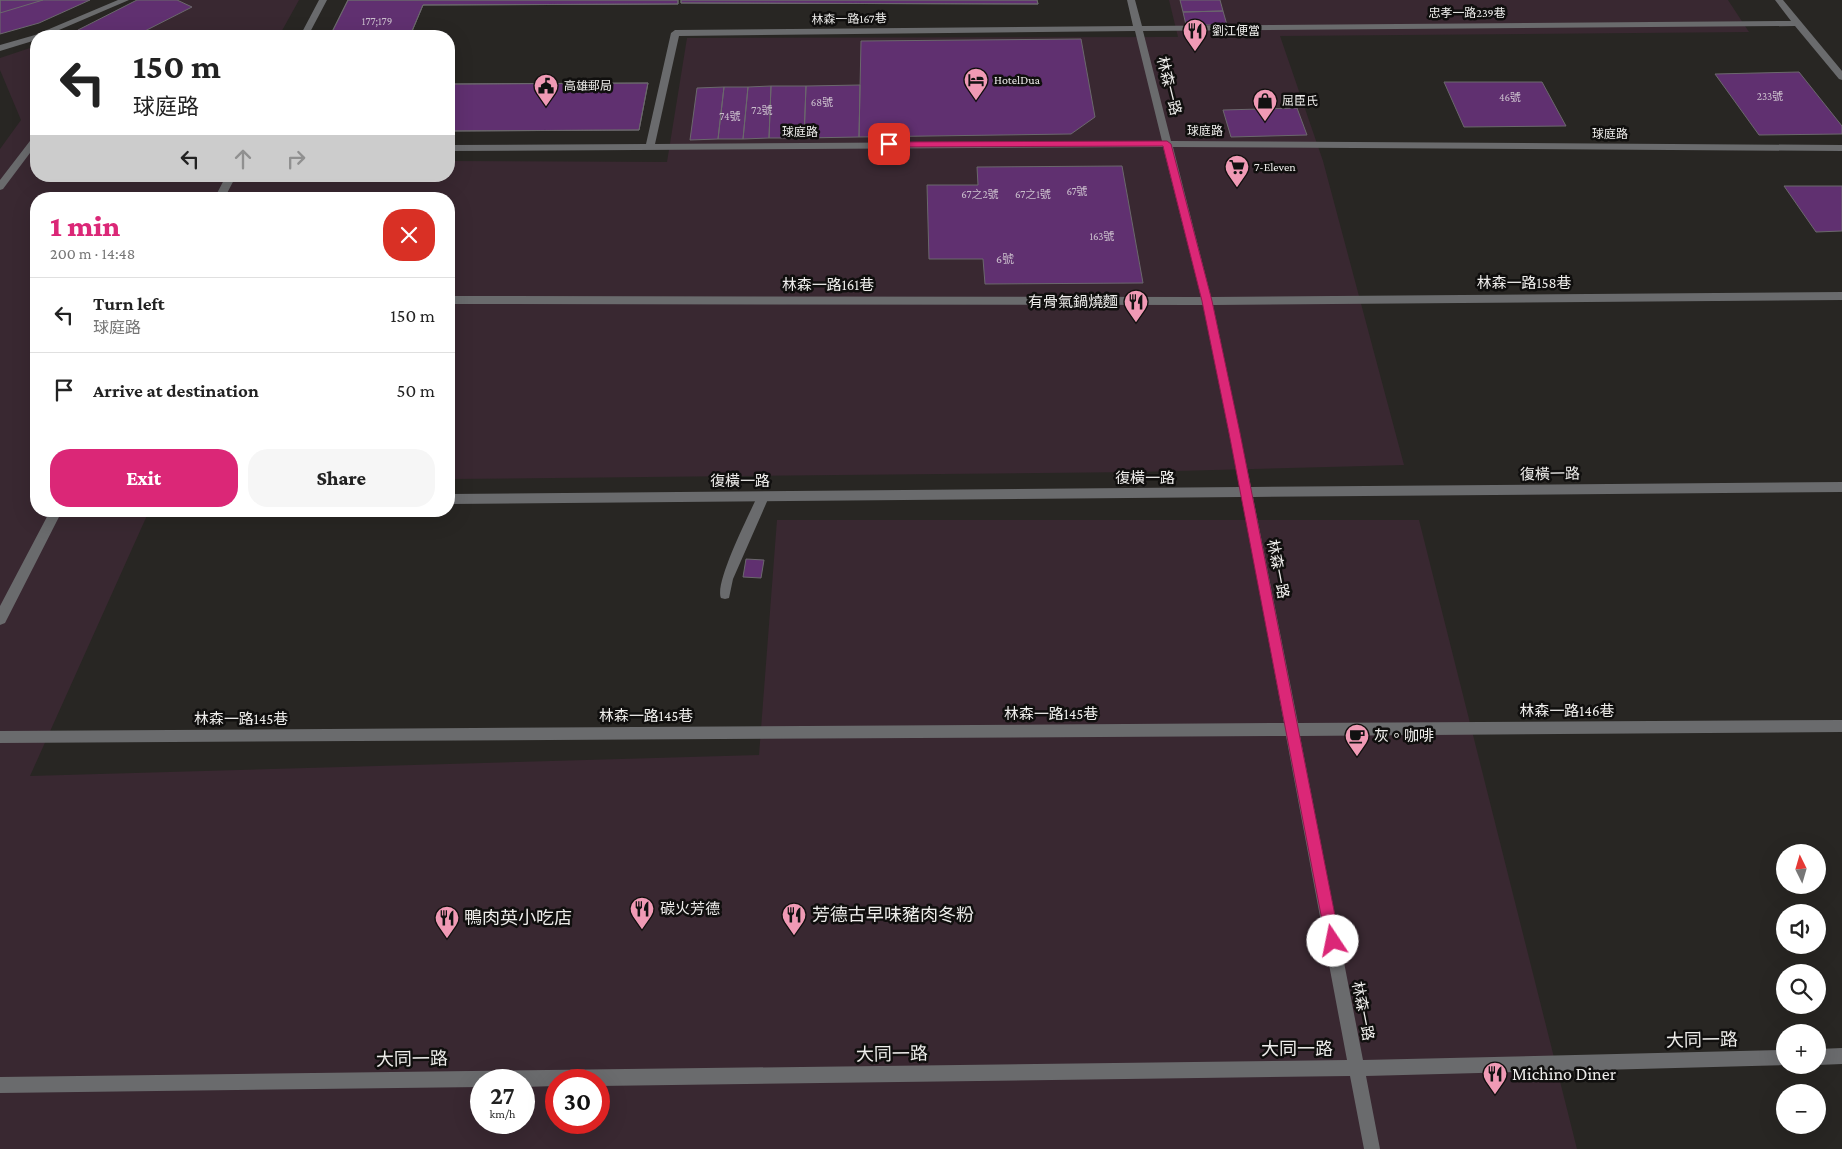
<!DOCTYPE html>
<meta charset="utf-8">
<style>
:root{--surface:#fff;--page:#f6f6f6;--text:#222;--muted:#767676;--line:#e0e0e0;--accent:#db2777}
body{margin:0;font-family:"Crimson Pro","Noto Sans TC",serif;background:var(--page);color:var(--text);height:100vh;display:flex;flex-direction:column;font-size:19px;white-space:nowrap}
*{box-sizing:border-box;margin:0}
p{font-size:16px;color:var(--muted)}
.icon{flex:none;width:28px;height:28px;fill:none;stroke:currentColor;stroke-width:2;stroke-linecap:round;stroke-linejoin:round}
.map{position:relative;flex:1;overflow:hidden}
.sheet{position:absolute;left:30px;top:192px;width:425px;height:325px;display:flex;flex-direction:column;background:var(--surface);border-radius:20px;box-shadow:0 5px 20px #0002}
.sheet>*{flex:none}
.hud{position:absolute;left:30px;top:30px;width:425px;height:152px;border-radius:20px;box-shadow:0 5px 20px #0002;background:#fff;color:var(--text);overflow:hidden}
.needle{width:32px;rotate:355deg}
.tools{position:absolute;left:1776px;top:844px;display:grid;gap:10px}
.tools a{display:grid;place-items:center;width:50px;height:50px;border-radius:50%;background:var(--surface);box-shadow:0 5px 20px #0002;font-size:25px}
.speed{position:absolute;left:470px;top:1069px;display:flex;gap:10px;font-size:25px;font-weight:700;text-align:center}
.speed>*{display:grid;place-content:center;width:65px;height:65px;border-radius:50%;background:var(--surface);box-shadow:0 5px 20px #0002;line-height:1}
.speed small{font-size:12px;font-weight:400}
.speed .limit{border:8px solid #d22;background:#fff;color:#111}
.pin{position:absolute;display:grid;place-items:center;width:42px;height:42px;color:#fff;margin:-21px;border-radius:10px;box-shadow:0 2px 8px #0006}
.me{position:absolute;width:55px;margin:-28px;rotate:349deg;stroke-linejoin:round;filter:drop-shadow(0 0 4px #0008)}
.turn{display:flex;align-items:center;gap:18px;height:105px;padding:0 20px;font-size:22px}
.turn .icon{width:65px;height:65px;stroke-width:2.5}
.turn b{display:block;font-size:35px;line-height:42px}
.lanes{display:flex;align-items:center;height:48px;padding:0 20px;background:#0003;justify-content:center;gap:25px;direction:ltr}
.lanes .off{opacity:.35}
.round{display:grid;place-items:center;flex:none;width:52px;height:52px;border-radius:20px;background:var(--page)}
.headline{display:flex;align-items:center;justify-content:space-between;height:85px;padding:0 20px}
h1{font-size:30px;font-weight:800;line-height:38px;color:var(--accent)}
.cta{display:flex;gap:10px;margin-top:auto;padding:10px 20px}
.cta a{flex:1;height:58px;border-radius:20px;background:var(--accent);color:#fff;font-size:20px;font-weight:800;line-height:58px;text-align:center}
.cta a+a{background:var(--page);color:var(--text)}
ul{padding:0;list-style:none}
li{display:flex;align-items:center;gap:15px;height:75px;padding:0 20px;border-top:1px solid var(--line)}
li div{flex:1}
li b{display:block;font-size:19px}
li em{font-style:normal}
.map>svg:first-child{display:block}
.commercial{fill:#392831;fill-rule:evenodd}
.building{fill:#603070;stroke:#6b686c}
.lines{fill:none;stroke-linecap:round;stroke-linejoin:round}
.lane{fill:#6a6b6d;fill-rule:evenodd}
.street{fill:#6a6b6d;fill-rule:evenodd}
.route{fill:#db2777;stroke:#8e194d}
.labels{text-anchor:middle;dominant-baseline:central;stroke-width:5;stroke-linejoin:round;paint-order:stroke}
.far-number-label{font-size:11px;fill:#cabecc}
.far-street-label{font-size:12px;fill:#eeedeb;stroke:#100f0e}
.far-poi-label{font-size:12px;fill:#eeedeb;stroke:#100f0e;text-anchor:start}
.number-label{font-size:12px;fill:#cabecc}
.street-label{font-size:15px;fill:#eeedeb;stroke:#100f0e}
.poi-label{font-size:15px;fill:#eeedeb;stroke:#100f0e;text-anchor:start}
.near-poi-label{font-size:18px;fill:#eeedeb;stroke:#100f0e;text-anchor:start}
.near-street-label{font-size:18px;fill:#eeedeb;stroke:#100f0e}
</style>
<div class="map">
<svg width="1842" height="1149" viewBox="0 0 1842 1149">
<rect width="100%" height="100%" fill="#282623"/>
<path class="commercial" d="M142,0H299L279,36H63Z
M1169,0H1728L1749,32L1280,36L1323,161L1404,465L1136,472L449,479V199H36V511H149L30,776L759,755L777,520H1419L1577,1149H0V149L21,120L0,70V58L36,46V176H449V161L667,162L687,38L1178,37ZM481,1080H524V1122H481ZM556,1080H599V1122H556Z"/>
<path class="building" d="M0,0H43L0,13Z
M0,0H90L39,23L0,34Z
M137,0H177L192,7L135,36H82L78,30Z
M348,0H678V4L423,5L410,36H330Z
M348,0H678V4L423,5L410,36H330Z
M681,0H1037L1038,4L681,3Z
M681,0H1037L1038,4L681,3Z
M1180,0H1220L1223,11L1183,12Z
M1223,11L1227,25H1186L1183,12Z
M1081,39L1095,117L1071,134L859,137L861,41Z
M1799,72L1842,126V134L1759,135L1715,74Z
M1444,82H1542L1566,126L1464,127Z
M648,83L639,130L449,131V84Z
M648,83L639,130L449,131V84Z
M860,85L859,137L804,138L806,86Z
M771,86H806L804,138H769Z
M771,86L769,138L743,139L748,87Z
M724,87H748L743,139H718Z
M724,87L718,139L690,140L697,88Z
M1297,108L1307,135L1231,137L1223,110Z
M1122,166L1143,283L985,284L983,259H929L927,185H978L977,167Z
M1784,186H1842V231L1816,232Z
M746,559L764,560L761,578L743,577Z"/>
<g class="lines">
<path class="lane" d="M763,492L767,494L769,497L733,579L729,598L725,599L721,598C714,583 749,515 757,497L759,494Z"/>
<path class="street" d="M118,0H129L45,36H36V40L0,51V45L35,35Z
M319,0H327L308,36H300Z
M1127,0H1135L1142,26L1791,21L1775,0H1783L1842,71V80L1839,79L1795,26L1143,31L1171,141L1842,145V151L1173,147L1211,297L1842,292V300L1213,305L1251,487L1842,482V492L1253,497L1298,723L1842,720V732L1300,736L1363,1060L1785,1050V1065H1788L1366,1076L1380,1149H1364L1350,1076L599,1086V1080H556V1086L524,1087V1080H481V1087L0,1093V1077L1347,1060L1286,736L0,743V731L1284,723L1242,497L449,504V494L1240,487L1203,305L449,304V296L1201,297L1163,147L449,151V145L646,144L671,33L675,30L1133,26ZM1135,31L1162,141L655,144L679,36Z
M36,136V145L3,189L0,190V180L33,137Z
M226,176H236L224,199H214Z
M50,511H62L5,623L0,625V606Z
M1842,1048V1064L1818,1065V1049Z"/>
</g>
<path class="route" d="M1167,141L1171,144L1212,301L1240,433L1340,941L1338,946L1333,948L1328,946L1326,941L1229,433L1202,301L1163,146L889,147L885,144L889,142Z"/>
<defs>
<symbol id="restaurant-pin" viewBox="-11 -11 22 30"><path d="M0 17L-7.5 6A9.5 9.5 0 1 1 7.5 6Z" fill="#f09ab5" stroke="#100f0e"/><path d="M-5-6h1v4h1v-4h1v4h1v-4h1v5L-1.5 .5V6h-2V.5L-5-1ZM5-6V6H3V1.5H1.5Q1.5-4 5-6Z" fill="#111"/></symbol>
<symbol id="hotel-pin" viewBox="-11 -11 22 30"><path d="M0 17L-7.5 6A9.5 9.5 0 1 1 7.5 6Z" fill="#f09ab5" stroke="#100f0e"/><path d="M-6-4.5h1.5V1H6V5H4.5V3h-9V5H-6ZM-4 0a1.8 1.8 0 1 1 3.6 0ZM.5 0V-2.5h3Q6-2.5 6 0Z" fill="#111"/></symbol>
<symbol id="civic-pin" viewBox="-11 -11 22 30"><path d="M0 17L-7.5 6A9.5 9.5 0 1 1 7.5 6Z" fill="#f09ab5" stroke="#100f0e"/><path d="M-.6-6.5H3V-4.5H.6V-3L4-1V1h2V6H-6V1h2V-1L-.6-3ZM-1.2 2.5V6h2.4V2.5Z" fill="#111"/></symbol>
<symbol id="shop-pin" viewBox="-11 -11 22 30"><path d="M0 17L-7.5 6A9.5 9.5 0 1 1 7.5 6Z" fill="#f09ab5" stroke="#100f0e"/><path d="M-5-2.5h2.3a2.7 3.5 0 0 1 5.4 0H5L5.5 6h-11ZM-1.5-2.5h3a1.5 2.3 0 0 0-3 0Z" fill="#111"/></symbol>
<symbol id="supermarket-pin" viewBox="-11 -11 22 30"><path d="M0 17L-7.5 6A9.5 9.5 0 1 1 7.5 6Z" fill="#f09ab5" stroke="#100f0e"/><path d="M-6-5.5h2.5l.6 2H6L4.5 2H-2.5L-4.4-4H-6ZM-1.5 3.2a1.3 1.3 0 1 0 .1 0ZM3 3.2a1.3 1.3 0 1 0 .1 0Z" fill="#111"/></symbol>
<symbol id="cafe-pin" viewBox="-11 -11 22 30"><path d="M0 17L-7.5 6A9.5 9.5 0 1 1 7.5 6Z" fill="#f09ab5" stroke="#100f0e"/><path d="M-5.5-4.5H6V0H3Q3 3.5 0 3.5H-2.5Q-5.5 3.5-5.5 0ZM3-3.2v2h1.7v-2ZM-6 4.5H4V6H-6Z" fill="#111"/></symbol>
</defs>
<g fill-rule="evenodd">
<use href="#restaurant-pin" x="1181" y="17" width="28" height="38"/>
<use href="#hotel-pin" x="962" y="66" width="28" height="38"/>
<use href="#civic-pin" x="532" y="72" width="28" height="38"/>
<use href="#shop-pin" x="1251" y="87" width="28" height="38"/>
<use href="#supermarket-pin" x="1223" y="153" width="28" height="38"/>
<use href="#restaurant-pin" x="1122" y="288" width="28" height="38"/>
<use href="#cafe-pin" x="1343" y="722" width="28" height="38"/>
<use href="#restaurant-pin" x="628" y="895" width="28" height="38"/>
<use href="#restaurant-pin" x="780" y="901" width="28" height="38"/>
<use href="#restaurant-pin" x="433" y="904" width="28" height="38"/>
<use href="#restaurant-pin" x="1481" y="1060" width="28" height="38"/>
</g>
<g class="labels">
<g class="far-number-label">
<text x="377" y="21">177;179</text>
<text x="1770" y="96">233號</text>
<text x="1510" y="97">46號</text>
<text x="822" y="102">68號</text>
<text x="762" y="110">72號</text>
<text x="730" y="116">74號</text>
<text x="1077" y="191">67號</text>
<text x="980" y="194">67之2號</text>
<text x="1033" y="194">67之1號</text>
<text x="1102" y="236">163號</text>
</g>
<g class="far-street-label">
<text x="1467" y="13">忠孝一路239巷</text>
<text transform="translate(849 19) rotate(-1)">林森一路167巷</text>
<text x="1205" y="131">球庭路</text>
<text x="800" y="132">球庭路</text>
<text x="1610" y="134">球庭路</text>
</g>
<g class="far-poi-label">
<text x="1212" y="31">劉江便當</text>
<text x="994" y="80">HotelDua</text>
<text x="564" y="86">高雄郵局</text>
<text x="1282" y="101">屈臣氏</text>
<text x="1254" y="167">7-Eleven</text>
</g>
<g class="number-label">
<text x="1005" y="259">6號</text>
</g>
<g class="street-label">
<text transform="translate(1169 86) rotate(76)">林森一路</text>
<text x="1524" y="283">林森一路158巷</text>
<text x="828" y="285">林森一路161巷</text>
<text transform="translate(1550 474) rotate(-1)">復橫一路</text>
<text x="1145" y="478">復橫一路</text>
<text x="740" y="481">復橫一路</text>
<text transform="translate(1278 569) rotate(79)">林森一路</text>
<text x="1567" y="711">林森一路146巷</text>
<text x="1051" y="714">林森一路145巷</text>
<text x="646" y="716">林森一路145巷</text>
<text x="241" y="719">林森一路145巷</text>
<text transform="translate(1363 1011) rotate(79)">林森一路</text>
</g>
<g class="poi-label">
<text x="1118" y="302" text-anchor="end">有骨氣鍋燒麵</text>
<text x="1374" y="736">灰。咖啡</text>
<text x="660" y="909">碳火芳德</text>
</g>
<g class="near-poi-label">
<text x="812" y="915">芳德古早味豬肉冬粉</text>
<text x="464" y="918">鴨肉英小吃店</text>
<text x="1512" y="1074">Michino Diner</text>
</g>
<g class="near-street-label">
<text transform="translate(1702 1040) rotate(-1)">大同一路</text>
<text x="1297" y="1049">大同一路</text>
<text transform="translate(892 1054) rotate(-1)">大同一路</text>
<text transform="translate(412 1059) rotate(-1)">大同一路</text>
</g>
</g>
</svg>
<div class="tools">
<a><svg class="needle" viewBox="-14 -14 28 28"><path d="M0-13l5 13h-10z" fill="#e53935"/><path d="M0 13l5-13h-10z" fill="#767676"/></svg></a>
<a><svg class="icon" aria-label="sound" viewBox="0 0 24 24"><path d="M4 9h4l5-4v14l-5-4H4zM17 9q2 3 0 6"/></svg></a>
<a><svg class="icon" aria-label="search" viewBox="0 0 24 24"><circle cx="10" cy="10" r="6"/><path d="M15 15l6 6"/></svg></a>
<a>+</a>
<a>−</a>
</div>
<div class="speed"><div>27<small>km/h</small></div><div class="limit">30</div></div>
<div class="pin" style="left:889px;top:144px;background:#d93025"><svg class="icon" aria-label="arrive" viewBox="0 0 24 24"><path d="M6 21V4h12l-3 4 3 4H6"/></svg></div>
<svg class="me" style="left:1333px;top:941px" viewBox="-20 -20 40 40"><circle r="19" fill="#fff"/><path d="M0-13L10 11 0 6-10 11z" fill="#db2777"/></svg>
<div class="hud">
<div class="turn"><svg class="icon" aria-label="left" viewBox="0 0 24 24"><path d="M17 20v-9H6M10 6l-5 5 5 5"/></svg><div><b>150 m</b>球庭路</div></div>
<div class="lanes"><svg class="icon" aria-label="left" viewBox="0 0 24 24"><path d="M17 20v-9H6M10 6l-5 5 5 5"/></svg><svg class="icon off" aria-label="ahead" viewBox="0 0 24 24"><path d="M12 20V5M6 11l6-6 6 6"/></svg><svg class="icon off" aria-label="right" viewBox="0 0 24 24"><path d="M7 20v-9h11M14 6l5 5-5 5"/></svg></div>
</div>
<section class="sheet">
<div class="headline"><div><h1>1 min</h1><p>200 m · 14:48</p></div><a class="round" style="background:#d93025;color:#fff"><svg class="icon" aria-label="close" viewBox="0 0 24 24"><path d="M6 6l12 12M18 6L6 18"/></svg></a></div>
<ul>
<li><svg class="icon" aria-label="left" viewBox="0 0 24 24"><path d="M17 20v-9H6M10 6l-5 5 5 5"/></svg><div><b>Turn left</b><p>球庭路</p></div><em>150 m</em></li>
<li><svg class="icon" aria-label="arrive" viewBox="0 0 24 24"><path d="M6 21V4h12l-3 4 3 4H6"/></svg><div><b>Arrive at destination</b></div><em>50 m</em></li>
</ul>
<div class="cta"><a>Exit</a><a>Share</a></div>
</section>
</div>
